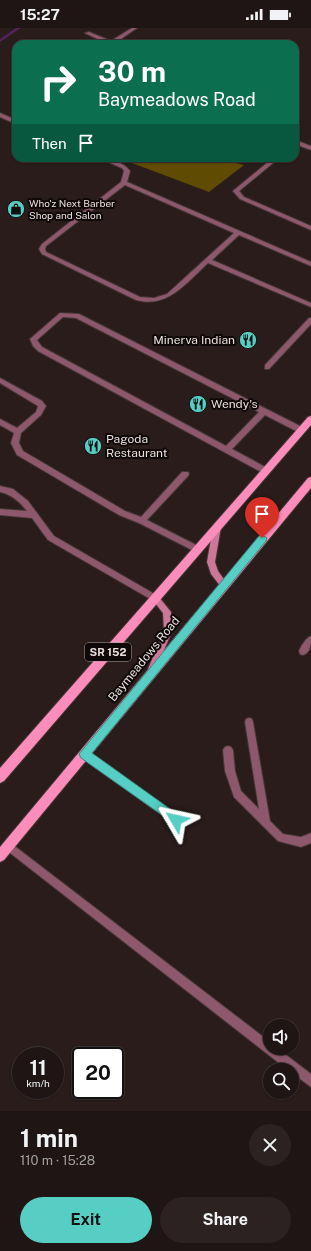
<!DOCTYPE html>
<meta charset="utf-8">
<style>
:root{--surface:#1f1514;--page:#2c2222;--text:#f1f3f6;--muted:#a19fa0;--line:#3c3434;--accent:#56cec4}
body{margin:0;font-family:"Public Sans",sans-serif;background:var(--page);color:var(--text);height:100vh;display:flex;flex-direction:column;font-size:15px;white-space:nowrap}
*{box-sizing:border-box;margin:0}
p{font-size:13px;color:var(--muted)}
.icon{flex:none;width:22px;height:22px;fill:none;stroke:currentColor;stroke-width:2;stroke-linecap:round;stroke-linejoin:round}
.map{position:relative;height:1083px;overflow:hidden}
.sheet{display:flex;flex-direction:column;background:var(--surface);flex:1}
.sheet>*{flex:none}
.hud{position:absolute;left:12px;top:12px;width:287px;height:122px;border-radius:12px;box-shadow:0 1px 3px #0004,0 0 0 1px var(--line);background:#0b6e4f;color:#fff;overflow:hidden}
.fabs{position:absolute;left:263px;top:991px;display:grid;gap:8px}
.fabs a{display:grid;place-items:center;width:36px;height:36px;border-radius:50%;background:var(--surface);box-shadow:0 1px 3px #0004,0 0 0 1px var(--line);font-size:20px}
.speed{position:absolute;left:12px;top:1019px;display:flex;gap:8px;font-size:20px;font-weight:700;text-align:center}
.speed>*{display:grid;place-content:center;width:52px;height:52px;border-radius:50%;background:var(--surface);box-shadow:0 1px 3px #0004,0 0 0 1px var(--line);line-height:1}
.speed small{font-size:10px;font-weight:400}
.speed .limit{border:2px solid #111;border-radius:6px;background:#fff;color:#111}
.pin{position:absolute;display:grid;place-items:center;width:34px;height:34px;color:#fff;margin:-41px -17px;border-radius:50% 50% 50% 0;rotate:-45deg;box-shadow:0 0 4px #0007}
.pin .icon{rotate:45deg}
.me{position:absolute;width:44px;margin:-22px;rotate:306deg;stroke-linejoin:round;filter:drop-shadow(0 0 3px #0008)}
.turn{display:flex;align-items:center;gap:14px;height:84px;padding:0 20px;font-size:18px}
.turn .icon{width:52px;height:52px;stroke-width:2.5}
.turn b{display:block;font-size:28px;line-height:34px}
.then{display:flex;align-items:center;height:38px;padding:0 20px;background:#0003;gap:8px;font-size:15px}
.round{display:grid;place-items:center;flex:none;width:42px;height:42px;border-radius:21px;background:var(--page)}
.overview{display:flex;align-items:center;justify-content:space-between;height:68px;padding:0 20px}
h1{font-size:24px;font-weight:700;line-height:30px}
.button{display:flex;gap:8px;margin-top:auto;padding:8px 20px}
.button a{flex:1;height:46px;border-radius:24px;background:var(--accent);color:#111;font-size:16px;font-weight:700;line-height:46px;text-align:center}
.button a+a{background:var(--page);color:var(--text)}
.status{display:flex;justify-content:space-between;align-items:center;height:28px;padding:0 20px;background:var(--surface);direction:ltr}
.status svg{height:11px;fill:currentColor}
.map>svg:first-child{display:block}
.forest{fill:#604c00}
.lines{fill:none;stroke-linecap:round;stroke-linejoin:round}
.stream{fill:#532159;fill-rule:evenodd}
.lane-casing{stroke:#443736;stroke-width:2}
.secondary-casing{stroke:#443736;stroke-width:2}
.primary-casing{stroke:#443736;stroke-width:2}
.lane{fill:#8d576c;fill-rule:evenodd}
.secondary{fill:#cc7698;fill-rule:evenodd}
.primary{fill:#fc8dba;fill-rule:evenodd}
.route{fill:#56cec4;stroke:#38867f}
.labels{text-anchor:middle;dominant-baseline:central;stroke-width:4;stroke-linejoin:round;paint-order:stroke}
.far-poi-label{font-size:10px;fill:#e9e0df;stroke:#0e0808;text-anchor:start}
.shield{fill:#0e0808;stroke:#a79f9e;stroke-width:1}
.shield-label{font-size:11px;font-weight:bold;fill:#e9e0df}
.poi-label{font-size:12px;fill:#e9e0df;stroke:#0e0808;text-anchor:start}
.street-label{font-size:12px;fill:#e9e0df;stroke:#0e0808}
</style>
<div class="status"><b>15:27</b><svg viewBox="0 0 49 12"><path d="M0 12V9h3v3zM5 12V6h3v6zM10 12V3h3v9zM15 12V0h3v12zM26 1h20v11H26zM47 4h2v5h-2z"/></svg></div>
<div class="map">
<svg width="311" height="1083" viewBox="0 0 311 1083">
<rect width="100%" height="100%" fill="#291c1b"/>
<path class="forest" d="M127,130H217L244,137L209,164L124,132Z"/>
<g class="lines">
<path class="stream" d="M16,0H21L0,14V11Z"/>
<defs>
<path id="lane" d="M132,0H137L115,15L116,16H108L85,5L89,4L111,13Z
M0,85L16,92V96L0,89Z
M295,112L311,118V122L295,116Z
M99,130C110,130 123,134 130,143L127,154L311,234V238L239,207L212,232L311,275V279L208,235C187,254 168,281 136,272L42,226L39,221L42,216L121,154L124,143L122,140ZM125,157L234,205L167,266L154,270L140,269L46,224L45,221L46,218Z
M273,130H279L239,163L244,169L311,198V202L240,171L233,163Z
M60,285L79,286L304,400L305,402L301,405L298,404L265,387L232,421L269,441L270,443L269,445H263L38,323L33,318L30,311ZM63,289L76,290L259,384L226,418L42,319L37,312Z
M309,290H311V296L269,341H265V337Z
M0,350L42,373L46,378L41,387L21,405L19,415L23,423L125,483L141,489L182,444H188L189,446L188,448L147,492L200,519L201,521L200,523H194L139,495L119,487L17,427L11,415L14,405L0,397V391L17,400L36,384L38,378L0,355Z
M0,458L13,461L28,473L54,508L158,568L159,570L158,572L155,573L152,572L48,512L32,490L0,487V481L27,483C20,474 11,466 0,464Z
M311,608C311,616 311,624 303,627L300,626L299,623C301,618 306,610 311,608Z
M249,690L252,691L253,694L270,793L283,806L301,809L311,805V815L301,819L278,813L234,769L225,743L223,722L225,719L228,718L231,719L233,722L235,743L241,763L259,781L245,694L246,691Z
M84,722L179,789L181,792L179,795L176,797L173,795L81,729L79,726L81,723Z
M8,813L270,1014V1020H277L311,1046V1059L292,1045V1042H288L5,821L3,818L5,815Z"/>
<path id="secondary" d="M217,496L220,497L221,499L215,534L218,543L228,557L227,559H221L211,546L207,534L213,499L214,497Z
M155,567L158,568L171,584L172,603L155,644L152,645L149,644L148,641L164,603L163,585L151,570L152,568Z"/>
<path id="primary" d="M311,388V397L4,753L0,755V740L308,389Z
M311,449V460L4,832L0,834V819L308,450Z"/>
</defs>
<use href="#lane" class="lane-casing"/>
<use href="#secondary" class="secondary-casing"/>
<use href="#primary" class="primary-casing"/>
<use href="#lane" class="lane"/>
<use href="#secondary" class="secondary"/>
<use href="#primary" class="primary"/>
</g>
<path class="route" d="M262,507L267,510L266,513L92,725L180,788L182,792L180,796L176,797L81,730L79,726L259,508Z"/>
<defs>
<symbol id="shop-disc" viewBox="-11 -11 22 22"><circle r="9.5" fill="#56cec4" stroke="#0e0808"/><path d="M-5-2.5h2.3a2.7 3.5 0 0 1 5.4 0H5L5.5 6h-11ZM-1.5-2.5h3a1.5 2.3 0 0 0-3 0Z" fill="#111"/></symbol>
<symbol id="restaurant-disc" viewBox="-11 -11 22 22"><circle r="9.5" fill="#56cec4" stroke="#0e0808"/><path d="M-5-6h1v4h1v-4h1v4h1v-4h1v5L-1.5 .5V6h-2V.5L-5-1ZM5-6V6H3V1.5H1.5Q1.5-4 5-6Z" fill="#111"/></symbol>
</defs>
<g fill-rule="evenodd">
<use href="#shop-disc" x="6" y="171" width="20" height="20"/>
<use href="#restaurant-disc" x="238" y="302" width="20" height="20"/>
<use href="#restaurant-disc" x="188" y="366" width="20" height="20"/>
<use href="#restaurant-disc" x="83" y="408" width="20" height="20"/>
</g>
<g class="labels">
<g class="far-poi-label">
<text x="29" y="175">Who'z Next Barber<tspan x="29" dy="12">Shop and Salon</tspan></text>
</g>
<rect class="shield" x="85" y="615" width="46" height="18" rx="3"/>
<g class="shield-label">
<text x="108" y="624">SR 152</text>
</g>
<g class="poi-label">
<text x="235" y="312" text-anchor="end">Minerva Indian</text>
<text x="211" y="376">Wendy's</text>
<text x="106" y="411">Pagoda<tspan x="106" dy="14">Restaurant</tspan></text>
</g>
<g class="street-label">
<text transform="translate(144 631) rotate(-51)">Baymeadows Road</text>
</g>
</g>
</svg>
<div class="fabs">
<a><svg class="icon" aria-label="sound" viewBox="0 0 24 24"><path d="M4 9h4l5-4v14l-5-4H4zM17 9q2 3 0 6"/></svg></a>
<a><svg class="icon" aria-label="search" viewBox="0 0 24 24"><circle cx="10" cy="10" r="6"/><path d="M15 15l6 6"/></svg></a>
</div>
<div class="speed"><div>11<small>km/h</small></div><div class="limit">20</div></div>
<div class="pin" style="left:262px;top:510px;background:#d93025"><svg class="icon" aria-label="arrive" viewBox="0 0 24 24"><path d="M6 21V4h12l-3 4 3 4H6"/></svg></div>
<svg class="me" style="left:176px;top:792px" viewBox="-20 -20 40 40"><path d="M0-17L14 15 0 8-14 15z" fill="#56cec4" stroke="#fff" stroke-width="4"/></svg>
<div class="hud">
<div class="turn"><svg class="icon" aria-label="right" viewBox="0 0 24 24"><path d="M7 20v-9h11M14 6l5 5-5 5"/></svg><div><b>30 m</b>Baymeadows Road</div></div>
<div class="then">Then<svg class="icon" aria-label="arrive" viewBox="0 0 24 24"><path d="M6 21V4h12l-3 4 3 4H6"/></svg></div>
</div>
</div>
<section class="sheet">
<div class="overview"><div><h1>1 min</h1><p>110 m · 15:28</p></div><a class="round"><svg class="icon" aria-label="close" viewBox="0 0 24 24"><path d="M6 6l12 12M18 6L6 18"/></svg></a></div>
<div class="button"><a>Exit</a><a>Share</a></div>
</section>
